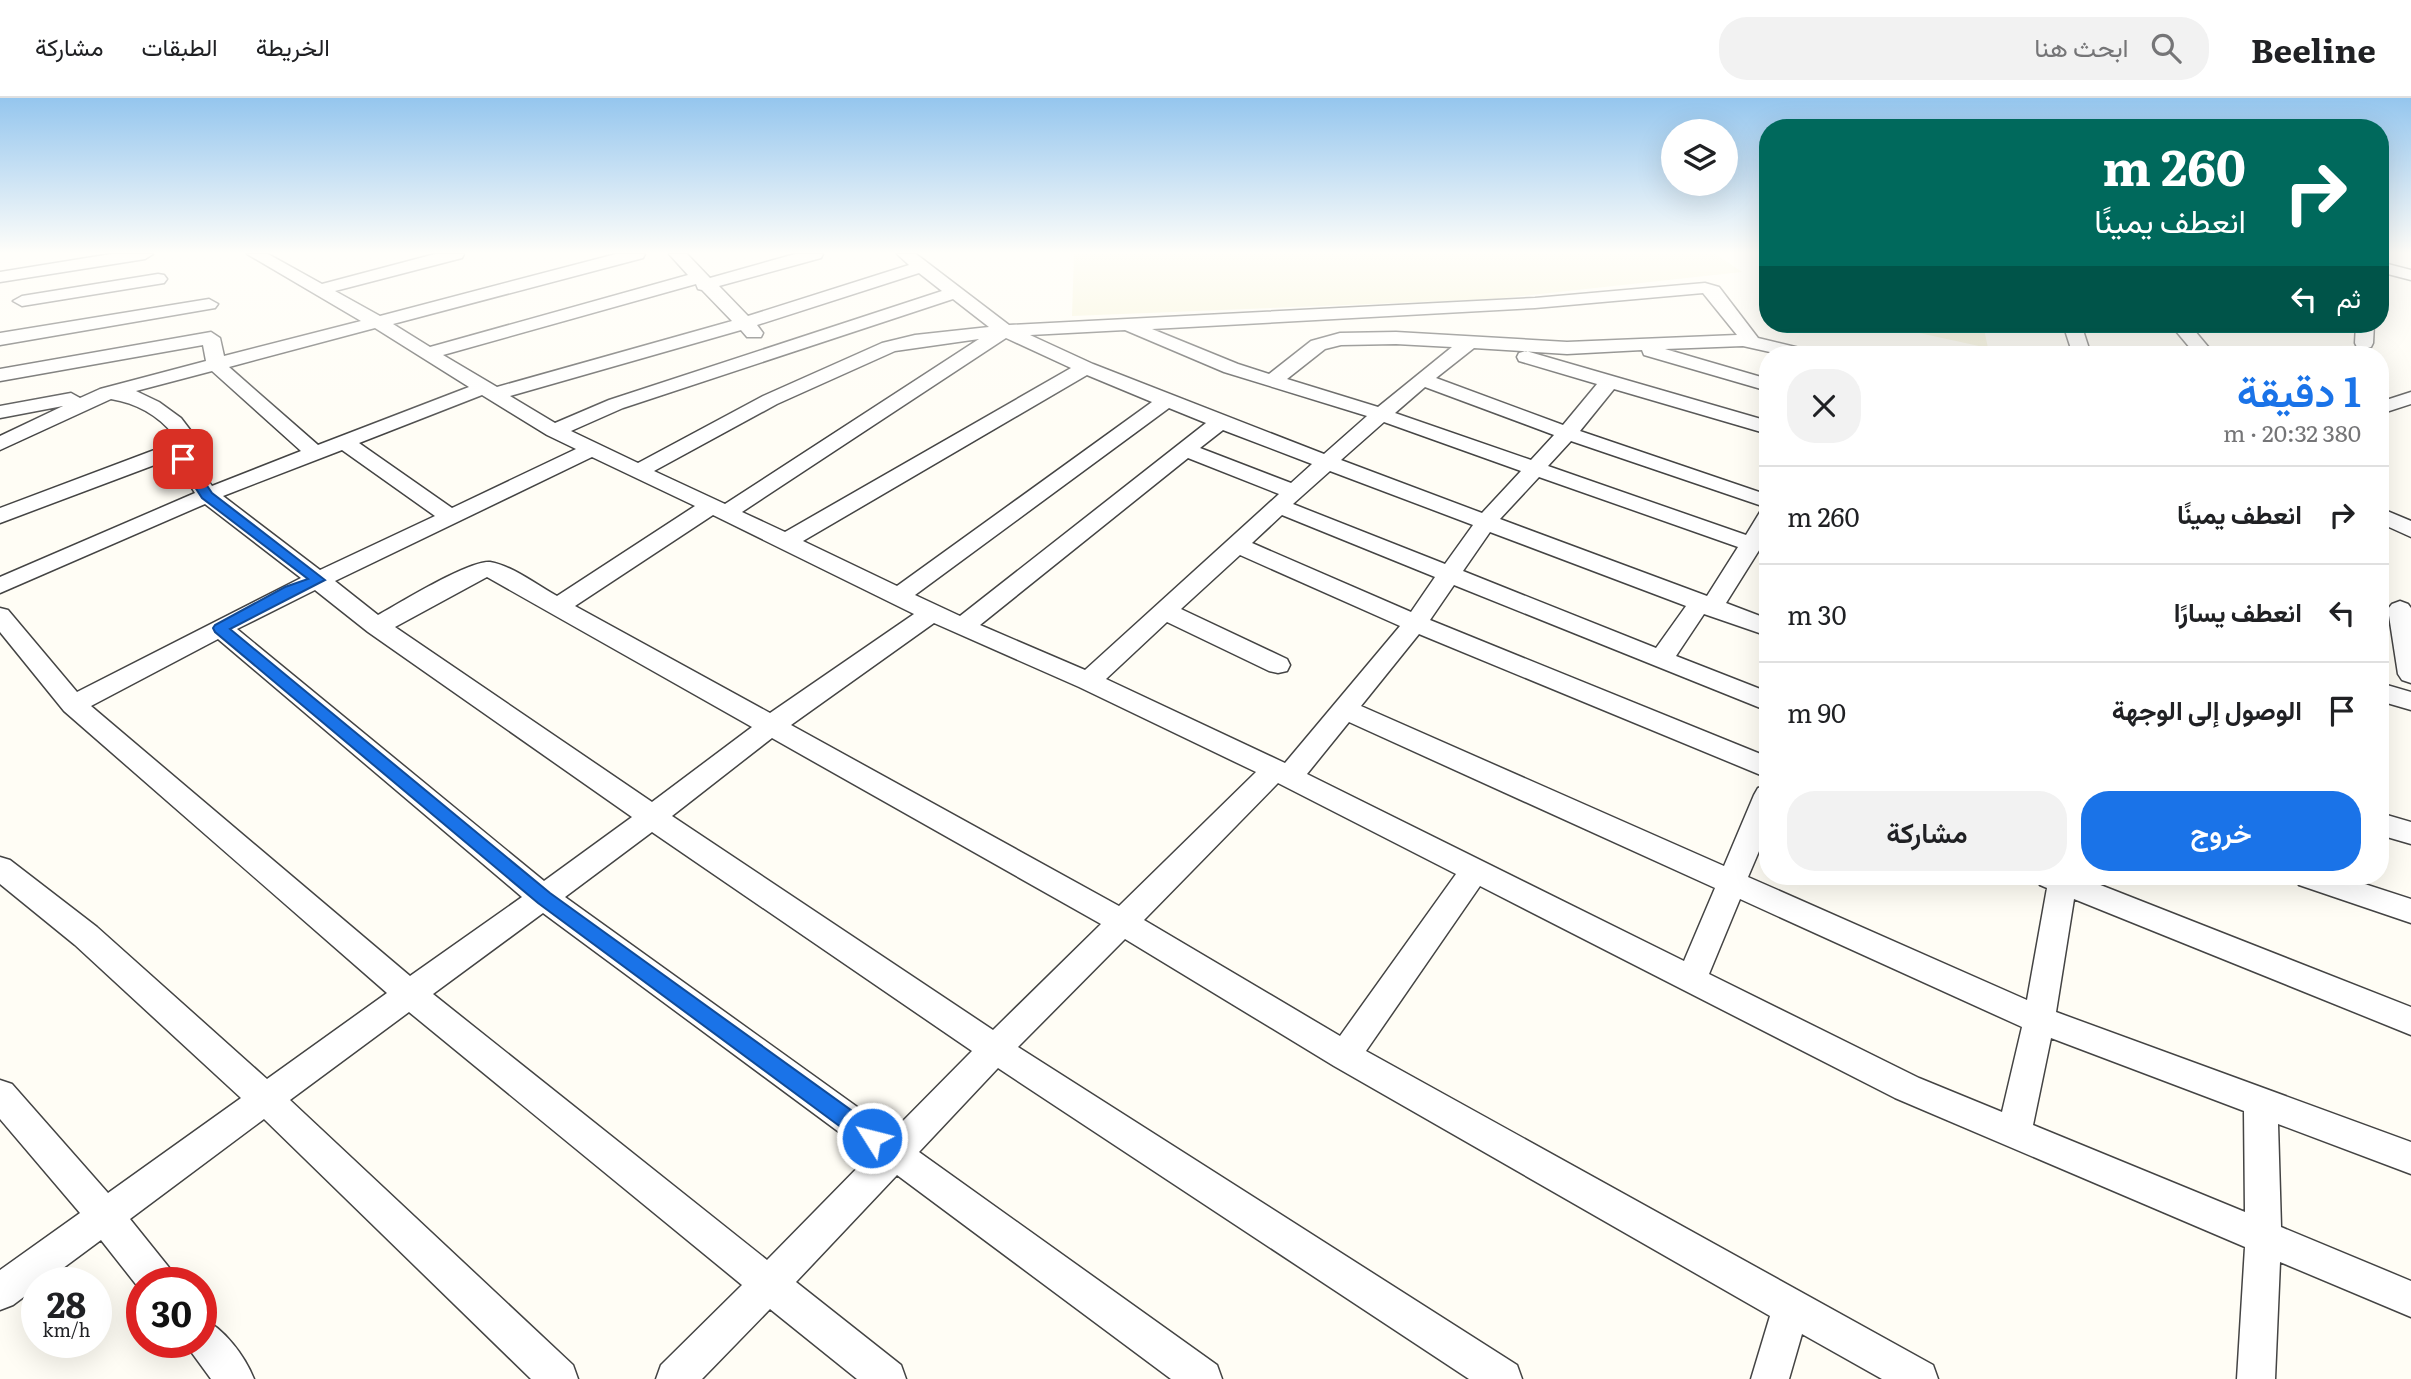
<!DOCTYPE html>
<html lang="ar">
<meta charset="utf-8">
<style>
:root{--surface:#fff;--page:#f2f2f2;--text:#202124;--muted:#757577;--line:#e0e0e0;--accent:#1a73e8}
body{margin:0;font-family:Literata,Vazirmatn,serif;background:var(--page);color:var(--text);direction:rtl;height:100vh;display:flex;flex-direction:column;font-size:26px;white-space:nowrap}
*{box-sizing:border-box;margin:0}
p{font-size:23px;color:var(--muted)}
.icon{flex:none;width:38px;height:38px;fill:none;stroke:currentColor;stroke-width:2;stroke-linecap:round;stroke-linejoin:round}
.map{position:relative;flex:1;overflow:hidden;direction:ltr}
.sheet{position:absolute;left:1759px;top:248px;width:630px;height:539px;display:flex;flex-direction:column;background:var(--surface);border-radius:28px;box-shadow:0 7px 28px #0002;direction:rtl}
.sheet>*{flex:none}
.guide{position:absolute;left:1759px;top:21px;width:630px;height:214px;border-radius:28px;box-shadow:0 7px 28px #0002;direction:rtl;background:#00695c;color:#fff;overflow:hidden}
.buttons{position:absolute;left:1661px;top:21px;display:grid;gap:14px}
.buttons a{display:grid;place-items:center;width:77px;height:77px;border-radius:50%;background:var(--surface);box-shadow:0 7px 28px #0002;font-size:35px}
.speed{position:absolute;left:21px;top:1169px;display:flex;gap:14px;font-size:35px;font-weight:700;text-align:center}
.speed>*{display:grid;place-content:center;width:91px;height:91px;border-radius:50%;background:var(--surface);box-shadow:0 7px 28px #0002;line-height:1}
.speed small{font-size:18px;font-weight:400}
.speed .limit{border:10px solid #d22;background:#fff;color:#111}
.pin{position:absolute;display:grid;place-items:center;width:60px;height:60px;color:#fff;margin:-30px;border-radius:14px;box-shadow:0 4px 10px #0006}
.me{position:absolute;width:77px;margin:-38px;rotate:306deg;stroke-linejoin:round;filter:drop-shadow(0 0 5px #0008)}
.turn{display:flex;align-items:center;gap:24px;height:147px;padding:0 28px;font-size:32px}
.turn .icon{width:91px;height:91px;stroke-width:2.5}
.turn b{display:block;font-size:49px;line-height:60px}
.then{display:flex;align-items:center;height:66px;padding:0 28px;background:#0003;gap:14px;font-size:26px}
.round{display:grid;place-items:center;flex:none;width:74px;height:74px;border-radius:28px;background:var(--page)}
.headline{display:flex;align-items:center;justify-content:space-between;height:119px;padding:0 28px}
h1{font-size:42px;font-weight:600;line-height:52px;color:var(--accent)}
.button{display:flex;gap:14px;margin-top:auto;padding:14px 28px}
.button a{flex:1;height:80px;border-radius:28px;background:var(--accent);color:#fff;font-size:28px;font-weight:600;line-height:80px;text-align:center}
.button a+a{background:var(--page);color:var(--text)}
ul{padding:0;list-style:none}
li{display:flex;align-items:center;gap:21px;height:98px;padding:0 28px;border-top:2px solid var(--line)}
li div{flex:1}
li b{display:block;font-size:26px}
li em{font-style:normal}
header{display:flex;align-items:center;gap:42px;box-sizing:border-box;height:98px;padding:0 35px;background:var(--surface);border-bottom:2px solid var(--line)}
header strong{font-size:33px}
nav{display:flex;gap:38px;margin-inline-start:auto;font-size:24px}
.search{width:490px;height:63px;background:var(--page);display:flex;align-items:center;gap:18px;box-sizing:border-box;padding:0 24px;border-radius:28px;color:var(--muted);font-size:26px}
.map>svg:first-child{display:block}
.farmland{fill:#f6f3d4}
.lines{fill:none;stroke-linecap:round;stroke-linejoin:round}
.street-casing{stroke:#444;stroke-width:3}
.street{fill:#fff;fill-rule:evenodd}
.route{fill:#1a73e8;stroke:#114b97;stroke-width:2}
</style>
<header>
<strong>Beeline</strong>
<div class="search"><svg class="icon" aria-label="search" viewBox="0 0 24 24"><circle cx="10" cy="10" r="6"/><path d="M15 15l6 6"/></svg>ابحث هنا</div>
<nav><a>الخريطة</a><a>الطبقات</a><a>مشاركة</a></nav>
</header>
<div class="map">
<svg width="2411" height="1281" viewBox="0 0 2411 1281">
<rect width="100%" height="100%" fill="#fffdf5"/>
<path class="farmland" d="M1074,156H1716L1742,174L1495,201L1072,218Z
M1878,226H1983L1988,250Z"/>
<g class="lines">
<defs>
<path id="street" d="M111,156H153L145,161L0,184V174Z
M247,156H268L322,186L435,156H464L462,160L335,193L380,218L616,156H645L643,160L393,226L430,249L688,177L669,156H687L710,180L795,156H823L821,160L719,188L748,218L909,167L897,156H916L1009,227L1535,200L1705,185L1719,189L1758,240L1812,253L1814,257H1783L1743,248L1665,251L1768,281V293L1644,257L1642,252L1567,256L1474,250L1436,280L1563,327L1597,286L1519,263L1517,259L1519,255L1526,253L1768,323V336L1614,291L1580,333L1768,397V410L1571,343L1548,368L1746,437L1760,414L1768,412V438L1726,505L1768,521V538L1704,516L1676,558L1768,594V613L1454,487L1430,522L1768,659V680L1419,536L1361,608L1724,768L1754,697L1758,690L1768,687V732L1748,779L2027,902L2047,790L2040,787L2036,779H2080L2411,909V937L2074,801L2056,914L2411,1044V1076L2278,1026L2281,1129L2411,1183V1219L2280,1164L2275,1281H2237L2245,1149L1895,1000L1480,788L1366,953L1933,1267L1938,1281H1882L1802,1236L1789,1281H1751L1770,1218L1334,968L1125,841L1018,949L1517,1267L1522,1281H1469L998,970L919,1054L1217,1267L1222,1281H1171L897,1077L796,1184L901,1267L906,1281H857L770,1211L702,1281H656L661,1267L742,1187L409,914L290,1002L573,1267L578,1281H531L264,1021L130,1121L171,1172L176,1185H142V1194L101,1142L43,1185H37V1189L13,1207L0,1212V1172L80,1115L0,1021V982L12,986L108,1095L241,1000L75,847L0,786V759L10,762L97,829L267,981L387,895L64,613L0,534V510L8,512L77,594L301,480L205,406L0,495V479L195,395L173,360L0,425V410L173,345L174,337C158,317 136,305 111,301L0,352V338L63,308L0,320V308L71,295L80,300L100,291L206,263L203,247L0,283V271L211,234L220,240L224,258L361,223ZM919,175L942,193L609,302L555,325L510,298L741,232L747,239H761L763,235L757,227ZM696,186L698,191L702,192L732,223L497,289L443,257ZM1703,195L1737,237L1567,244L1396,234L1340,235L1311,243L1269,276L1238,266L1152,231L1535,210ZM953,201L989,229L915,237L882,245L763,298L638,365L571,333L623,310ZM375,230L469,289L318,347L229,269ZM1125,232L1224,274L1367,318L1324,356L1093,266L1030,237ZM1006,240L1071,270L785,434L742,414ZM979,241L725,406L654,373L777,306L895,253ZM1396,246L1452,249L1378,309L1287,281L1325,251L1341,247ZM212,273L301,353L212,388L193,361L194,337L181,320L159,304L136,293ZM1087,277L1152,304L897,488L803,443ZM1425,289L1554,337L1531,362L1395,315ZM482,297L547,337L576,351L452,410L359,345ZM1169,310L1206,325L960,518L915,497ZM1384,324L1521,373L1482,415L1341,362ZM1223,332L1312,366L1291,385L1200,350ZM342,352L435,418L320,472L223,398ZM592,359L695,408L557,498C537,487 513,468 490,464C469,462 400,505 378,517L335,483ZM1188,360L1279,396L1085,572L980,527ZM1330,373L1473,427L1445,466L1293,406ZM1539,379L1738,449L1707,498L1500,421ZM713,417L914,516L770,615L575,508ZM1282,417L1435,479L1411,514L1252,445ZM1490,434L1686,508L1656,550L1463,473ZM1240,457L1400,528L1285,665L1106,581L1167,524L1269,573L1278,575L1287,573L1290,567L1287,561L1181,511ZM487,479L752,629L652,704L395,529ZM315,492L368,534L632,719L544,783L237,531ZM934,525L1079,589L1256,674L1119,808L791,627ZM218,541L522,799L410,878L91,608ZM1349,624L1715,790L1684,863L1307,676ZM772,640L1101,826L993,932L672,718ZM1278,685L1456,776L1340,938L1144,822ZM652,734L972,953L892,1034L565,799ZM1740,801L2022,929L2002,1014L1919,980L1709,876ZM543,815L870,1057L767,1162L433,896ZM2051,940L2244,1013L2245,1114L2033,1027Z
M2380,164L2411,172V182L2380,174Z
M158,176L164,177L167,181L164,185L22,208L13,203L22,198Z
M209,201L218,206L215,210L0,247V235Z
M2063,226H2081L2091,257H2073Z
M2170,226H2189L2215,257H2196Z
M2272,226H2295L2296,227L2287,233L2275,230Z
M2356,226H2374L2373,245L2371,249H2357L2355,245Z
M2411,294V306L2380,316V304Z
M2380,410L2411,423V439L2380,425Z
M2400,503L2408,506L2411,510V585L2402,582L2398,576L2388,511L2392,506Z
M2380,585L2411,594V612L2380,603Z
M2380,715L2411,724V746L2380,737Z
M2295,779H2343L2411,801V825L2299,787Z
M201,1220C224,1230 245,1258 254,1281H211L184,1244H201Z"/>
</defs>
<use href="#street" class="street-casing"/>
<use href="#street" class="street"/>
</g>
<linearGradient id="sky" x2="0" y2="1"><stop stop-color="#95c6ee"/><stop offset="0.46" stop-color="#fffefa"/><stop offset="1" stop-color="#fffefa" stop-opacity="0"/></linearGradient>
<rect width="2411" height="336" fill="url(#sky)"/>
<path class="route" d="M183,357L187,358L212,395L325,482L230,531L550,795L880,1033L883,1040L880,1047L872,1050L865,1047L538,805L215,534L213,530L215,527L285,489L308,481L202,400L177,361Z"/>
</svg>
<div class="buttons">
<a><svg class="icon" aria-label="layers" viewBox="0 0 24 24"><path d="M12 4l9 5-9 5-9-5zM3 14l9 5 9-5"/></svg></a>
</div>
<div class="speed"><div>28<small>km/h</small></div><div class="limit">30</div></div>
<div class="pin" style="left:183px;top:361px;background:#d93025"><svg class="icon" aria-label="arrive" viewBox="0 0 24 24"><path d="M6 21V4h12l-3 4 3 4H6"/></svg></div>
<svg class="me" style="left:872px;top:1040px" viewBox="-20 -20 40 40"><circle r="17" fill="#1a73e8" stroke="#fff" stroke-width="3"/><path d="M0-11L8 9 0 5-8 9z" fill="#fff"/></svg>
<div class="guide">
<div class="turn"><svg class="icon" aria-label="right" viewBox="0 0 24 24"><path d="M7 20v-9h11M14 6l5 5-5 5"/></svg><div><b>260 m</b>انعطف يمينًا</div></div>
<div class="then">ثم<svg class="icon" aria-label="left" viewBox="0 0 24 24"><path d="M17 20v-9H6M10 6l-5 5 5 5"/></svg></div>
</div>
<section class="sheet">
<div class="headline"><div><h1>1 دقيقة</h1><p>380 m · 20:32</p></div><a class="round"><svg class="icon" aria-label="close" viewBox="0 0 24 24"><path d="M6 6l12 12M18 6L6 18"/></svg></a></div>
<ul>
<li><svg class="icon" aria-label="right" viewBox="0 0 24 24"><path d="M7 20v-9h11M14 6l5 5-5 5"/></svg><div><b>انعطف يمينًا</b></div><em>260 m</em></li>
<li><svg class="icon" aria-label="left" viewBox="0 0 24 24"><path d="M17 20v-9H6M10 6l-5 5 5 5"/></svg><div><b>انعطف يسارًا</b></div><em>30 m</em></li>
<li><svg class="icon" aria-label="arrive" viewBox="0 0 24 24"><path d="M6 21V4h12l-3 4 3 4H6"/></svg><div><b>الوصول إلى الوجهة</b></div><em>90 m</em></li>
</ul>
<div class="button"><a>خروج</a><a>مشاركة</a></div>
</section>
</div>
